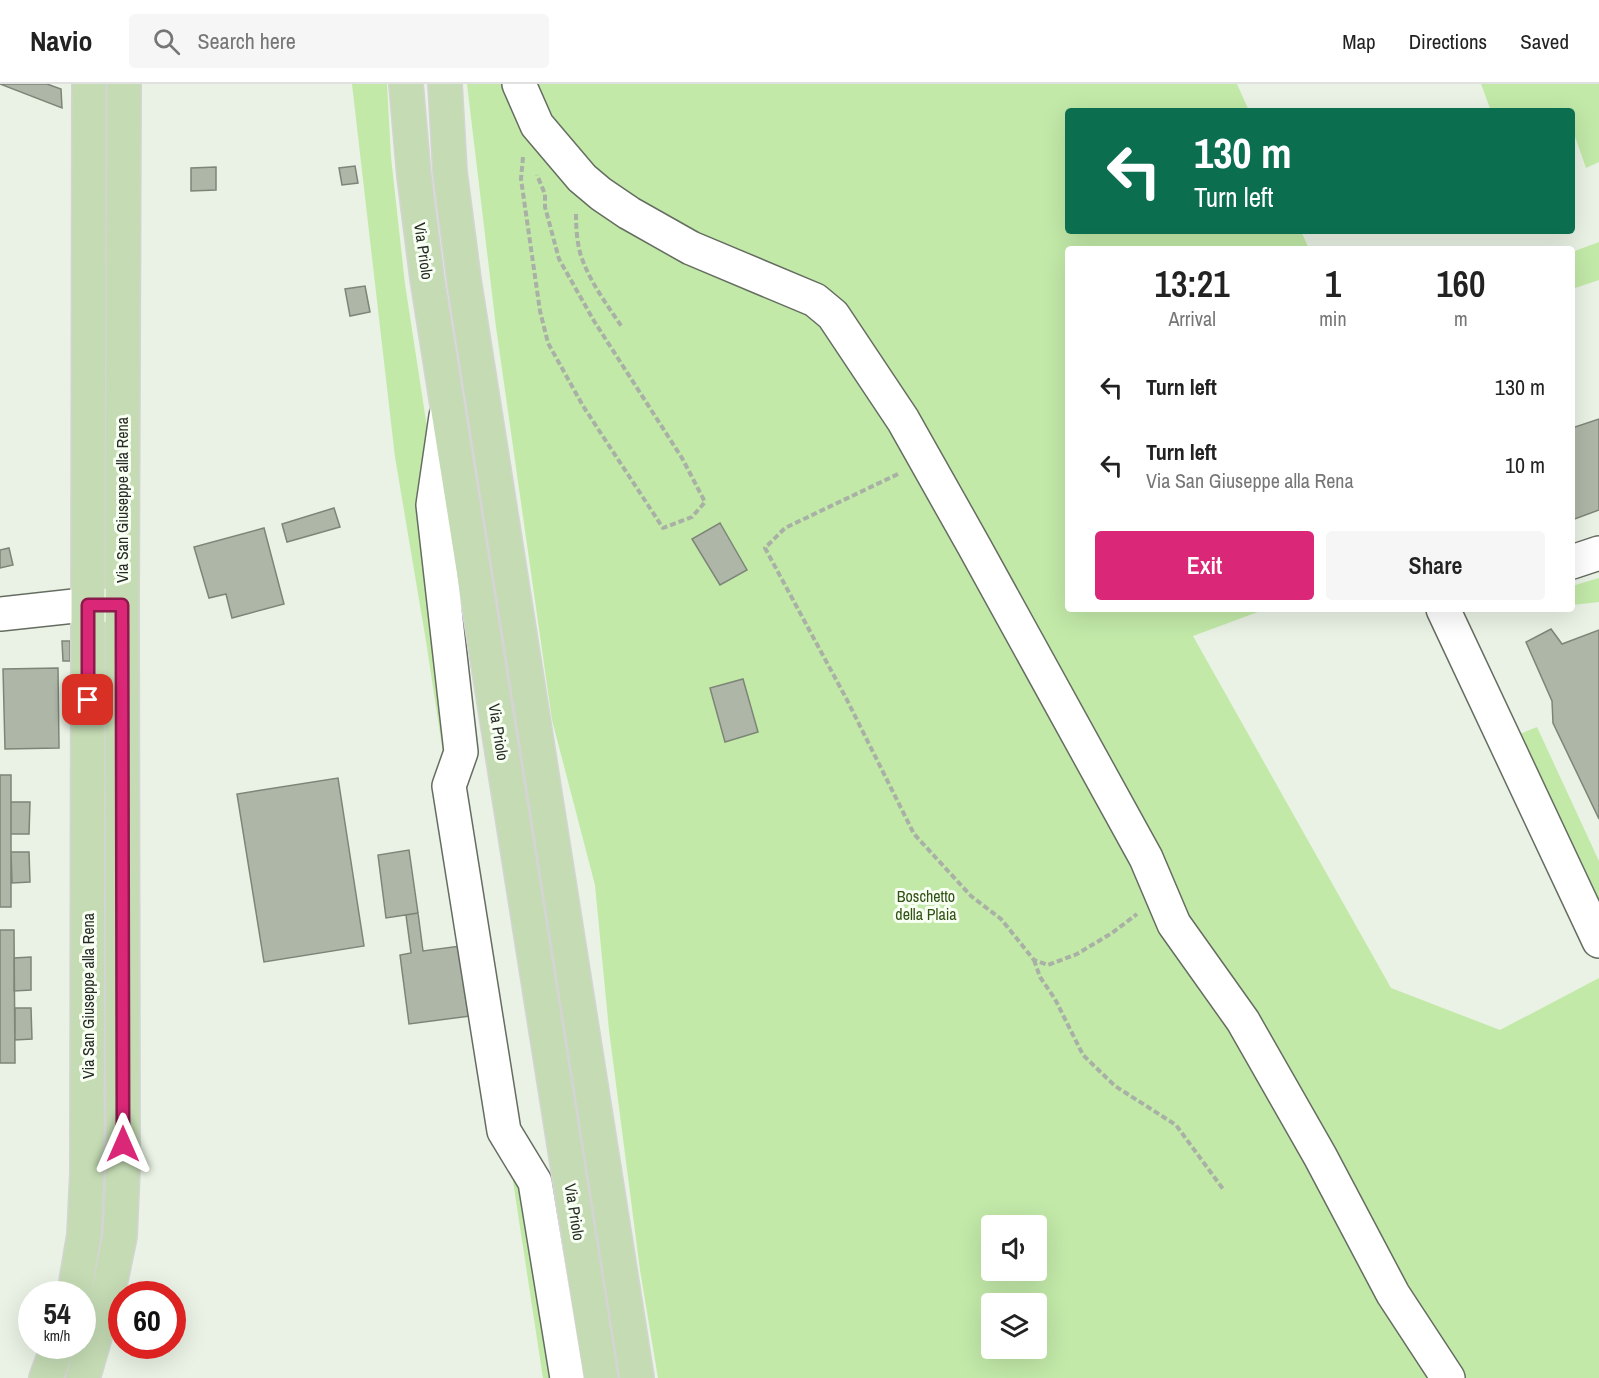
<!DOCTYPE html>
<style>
:root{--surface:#fff;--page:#f6f6f6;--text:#222;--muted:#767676;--line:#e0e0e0;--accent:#db2777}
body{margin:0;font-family:"Archivo Narrow",sans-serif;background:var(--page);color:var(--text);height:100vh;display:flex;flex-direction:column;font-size:22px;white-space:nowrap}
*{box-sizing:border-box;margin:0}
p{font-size:20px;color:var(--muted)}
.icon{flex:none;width:33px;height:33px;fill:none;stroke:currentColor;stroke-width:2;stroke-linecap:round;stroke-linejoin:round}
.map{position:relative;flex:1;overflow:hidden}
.side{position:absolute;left:1065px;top:162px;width:510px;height:366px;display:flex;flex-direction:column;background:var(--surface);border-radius:6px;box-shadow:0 6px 24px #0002}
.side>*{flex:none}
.top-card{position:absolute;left:1065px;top:24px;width:510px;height:126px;border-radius:6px;box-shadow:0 6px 24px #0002;background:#0b6e4f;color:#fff;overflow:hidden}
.buttons{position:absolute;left:981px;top:1131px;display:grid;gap:12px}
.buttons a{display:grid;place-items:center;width:66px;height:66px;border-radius:6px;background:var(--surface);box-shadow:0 6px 24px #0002;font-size:30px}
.speed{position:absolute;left:18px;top:1197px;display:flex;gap:12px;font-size:30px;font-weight:700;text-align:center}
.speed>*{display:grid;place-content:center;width:78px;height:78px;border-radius:50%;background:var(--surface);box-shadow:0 6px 24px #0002;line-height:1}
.speed small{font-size:15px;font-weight:400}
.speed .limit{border:9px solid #d22;background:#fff;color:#111}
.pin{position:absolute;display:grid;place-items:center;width:51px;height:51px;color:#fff;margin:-26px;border-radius:12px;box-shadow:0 3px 9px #0006}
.me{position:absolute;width:66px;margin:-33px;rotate:0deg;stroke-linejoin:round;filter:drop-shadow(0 0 4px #0008)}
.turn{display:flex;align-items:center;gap:21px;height:126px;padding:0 30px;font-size:27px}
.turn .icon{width:78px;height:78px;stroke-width:2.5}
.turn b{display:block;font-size:42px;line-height:51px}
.eta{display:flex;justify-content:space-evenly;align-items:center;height:102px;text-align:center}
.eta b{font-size:36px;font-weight:600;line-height:42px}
.button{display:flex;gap:12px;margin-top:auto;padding:12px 30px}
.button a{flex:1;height:69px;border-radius:6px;background:var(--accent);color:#fff;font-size:24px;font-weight:600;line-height:69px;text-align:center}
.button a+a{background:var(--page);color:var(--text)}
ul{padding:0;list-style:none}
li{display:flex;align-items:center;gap:18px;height:78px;padding:0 30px}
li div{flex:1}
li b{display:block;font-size:22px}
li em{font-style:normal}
header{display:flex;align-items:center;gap:36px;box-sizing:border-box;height:84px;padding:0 30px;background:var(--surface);border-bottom:2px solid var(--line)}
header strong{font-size:28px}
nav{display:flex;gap:33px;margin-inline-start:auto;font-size:21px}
.search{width:420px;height:54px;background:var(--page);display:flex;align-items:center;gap:15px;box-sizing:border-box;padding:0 21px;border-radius:6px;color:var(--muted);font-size:22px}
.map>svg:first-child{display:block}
.green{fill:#c2e9a8;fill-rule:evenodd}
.building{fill:#aeb6a8;stroke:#7d8578;stroke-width:1.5}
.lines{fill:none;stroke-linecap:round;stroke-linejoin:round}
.minor-casing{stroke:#656d61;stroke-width:36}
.major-casing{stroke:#d4d4d3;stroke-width:36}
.path{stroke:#a9b0a5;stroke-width:4;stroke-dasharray:6 3;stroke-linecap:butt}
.minor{stroke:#fff;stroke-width:33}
.major{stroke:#c4dbb4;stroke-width:33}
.route-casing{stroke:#8e194d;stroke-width:15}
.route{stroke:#db2777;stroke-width:10}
.labels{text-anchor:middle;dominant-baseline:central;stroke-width:6;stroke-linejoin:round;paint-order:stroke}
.street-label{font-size:16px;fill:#272a25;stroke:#f8fff3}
.park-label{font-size:16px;fill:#325215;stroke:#f8fff3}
</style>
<header>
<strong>Navio</strong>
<div class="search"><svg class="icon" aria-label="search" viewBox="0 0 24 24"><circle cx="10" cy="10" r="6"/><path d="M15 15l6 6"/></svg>Search here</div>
<nav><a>Map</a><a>Directions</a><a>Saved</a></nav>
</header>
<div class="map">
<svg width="1599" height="1294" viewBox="0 0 1599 1294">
<rect width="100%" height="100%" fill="#e9f2e4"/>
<path class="green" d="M352,0H387L391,73L405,200L428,350L452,675L444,676L426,557L395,373Z
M467,0H1237L1249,27H1068V147H1301L1309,165H1068V525H1266L1193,552L1391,904L1500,946L1599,894V1294H658L640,1186L609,946L595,801L552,636L496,243ZM992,1142H1036V1186H992ZM992,1220H1036V1264H992Z
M1481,0H1599V78L1586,84L1572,44V27H1491Z
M1599,158V196L1572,205V168Z
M1599,494V518L1572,521V502Z
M1537,643L1599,777V824L1520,650Z
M511,1084L525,1105L557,1294H543Z"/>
<path class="building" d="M0,0H47L61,5L62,24Z
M355,82L358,99L342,101L339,84Z
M216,83V106L191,107V84Z
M365,202L370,228L350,232L345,205Z
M1599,335V426L1572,436V344Z
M334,424L340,443L287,458L282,440Z
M720,439L747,486L720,501L692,455Z
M264,444L284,520L232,534L226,510L209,514L194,463Z
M9,464L13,481L0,484V466Z
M1551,545L1562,560L1599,546V735L1553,639L1552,617L1526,558Z
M62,557H70V577H63Z
M58,584L59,664L5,665L3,585Z
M743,595L758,648L725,658L710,604Z
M0,691H11V823H0Z
M338,694L364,862L264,878L237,710Z
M11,718H30L29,750H11Z
M409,766L418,829L386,834L378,771Z
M11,768H29L30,798L12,799Z
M418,829L423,867L468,861L478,931L409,940L400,871L411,869L406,831Z
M0,846H14L15,979H0Z
M31,873V906L14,907V874Z
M15,924H31L32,955L15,956Z"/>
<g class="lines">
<defs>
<path id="minor" d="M519,0L537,41L582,94L601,110L629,129L691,164L815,216L833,231L903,336L974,462L1146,774L1174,840L1243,937L1320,1072L1393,1210L1448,1294
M446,332L433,421L461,668L449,702L504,1047L535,1098L567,1294
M1572,478L1599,469
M1443,525L1599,857
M0,530L74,522L118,521"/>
<path id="major" d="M406,0L414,92L427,194L601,1294
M445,0L450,88L464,196L637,1294
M74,1210L84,1151L87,1089L89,0
M46,1294L58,1262
M83,1294L109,1205L120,1152L123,1084L122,521L124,0"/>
</defs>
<use href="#minor" class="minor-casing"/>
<use href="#major" class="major-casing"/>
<path class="path" d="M523,73L521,95L540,227L548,259L583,322L663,444L692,433L705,418L682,374L594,237L559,175L545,123V110L537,91
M576,130C576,144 577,159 581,172C590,198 607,221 622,243
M898,390L785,444L765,464L846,614L914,750L971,812L1001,835L1034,876L1048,881L1077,870L1112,849L1137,830
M1034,876L1040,893L1055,915L1083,971L1115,1002L1176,1041L1223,1105"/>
<use href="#minor" class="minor"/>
<use href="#major" class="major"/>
</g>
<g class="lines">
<defs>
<path id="route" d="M88,616V521H122L123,1060"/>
</defs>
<use href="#route" class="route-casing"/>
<use href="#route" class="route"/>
</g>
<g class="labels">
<g class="street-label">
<text transform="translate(424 167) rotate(82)">Via Priolo</text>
<text transform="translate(122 416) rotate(-90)">Via San Giuseppe alla Rena</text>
<text transform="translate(499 648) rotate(81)">Via Priolo</text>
<text transform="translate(88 912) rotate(-90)">Via San Giuseppe alla Rena</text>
<text transform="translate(575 1128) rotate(81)">Via Priolo</text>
</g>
<g class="park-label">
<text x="926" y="812">Boschetto<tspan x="926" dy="18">della Plaia</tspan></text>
</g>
</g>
</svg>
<div class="buttons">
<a><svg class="icon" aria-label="sound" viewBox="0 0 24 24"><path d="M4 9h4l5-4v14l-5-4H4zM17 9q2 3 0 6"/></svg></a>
<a><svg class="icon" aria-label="layers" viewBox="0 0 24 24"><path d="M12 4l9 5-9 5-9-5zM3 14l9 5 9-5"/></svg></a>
</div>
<div class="speed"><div>54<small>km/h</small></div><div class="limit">60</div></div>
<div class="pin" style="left:88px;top:616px;background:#d93025"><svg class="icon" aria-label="arrive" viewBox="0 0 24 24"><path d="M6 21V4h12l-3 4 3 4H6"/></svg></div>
<svg class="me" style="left:123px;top:1060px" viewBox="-20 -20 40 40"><path d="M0-17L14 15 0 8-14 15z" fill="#db2777" stroke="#fff" stroke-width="4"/></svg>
<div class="top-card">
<div class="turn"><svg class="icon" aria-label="left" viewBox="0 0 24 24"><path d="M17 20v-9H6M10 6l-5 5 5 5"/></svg><div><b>130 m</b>Turn left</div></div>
</div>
<section class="side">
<div class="eta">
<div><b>13:21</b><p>Arrival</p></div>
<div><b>1</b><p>min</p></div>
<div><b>160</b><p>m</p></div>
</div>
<ul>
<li><svg class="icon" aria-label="left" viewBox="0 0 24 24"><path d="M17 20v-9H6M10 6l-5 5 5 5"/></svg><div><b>Turn left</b></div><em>130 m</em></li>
<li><svg class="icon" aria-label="left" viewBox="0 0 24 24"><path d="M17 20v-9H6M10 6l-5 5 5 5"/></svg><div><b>Turn left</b><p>Via San Giuseppe alla Rena</p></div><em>10 m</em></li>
</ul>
<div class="button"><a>Exit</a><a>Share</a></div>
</section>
</div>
